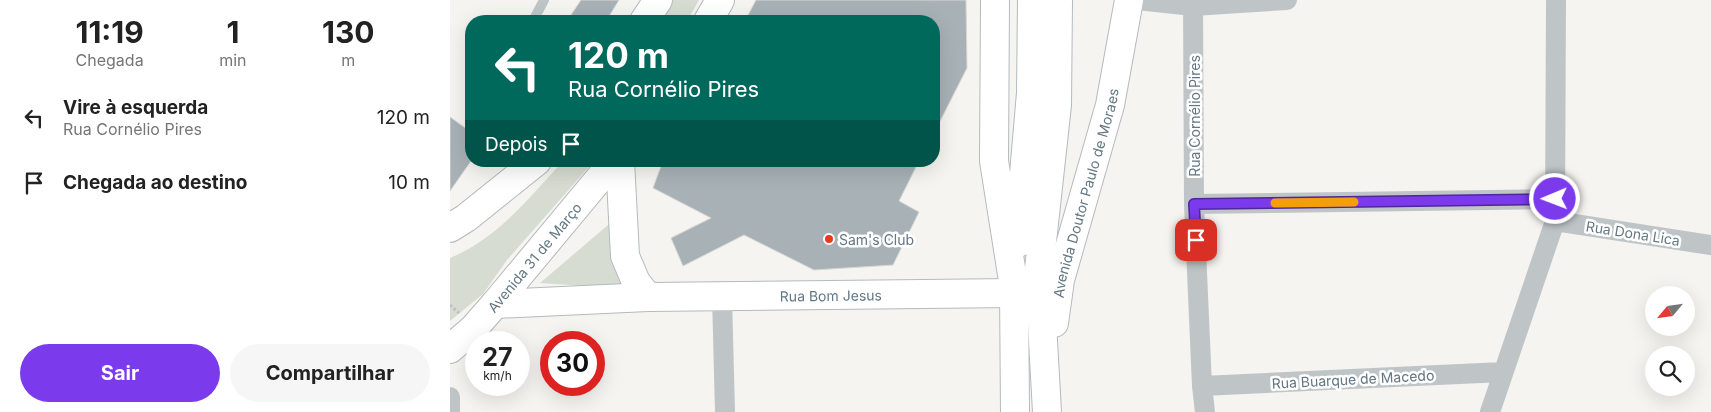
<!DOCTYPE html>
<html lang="pt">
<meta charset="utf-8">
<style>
:root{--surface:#fff;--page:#f6f6f6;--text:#222;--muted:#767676;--accent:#7c3aed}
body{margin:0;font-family:Inter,sans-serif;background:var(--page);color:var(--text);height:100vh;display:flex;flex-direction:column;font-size:19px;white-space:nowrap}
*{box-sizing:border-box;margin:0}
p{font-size:16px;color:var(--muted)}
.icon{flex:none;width:28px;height:28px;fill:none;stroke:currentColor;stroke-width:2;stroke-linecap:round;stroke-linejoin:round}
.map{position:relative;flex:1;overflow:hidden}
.side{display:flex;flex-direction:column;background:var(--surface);width:450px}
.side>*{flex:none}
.top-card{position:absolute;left:15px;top:15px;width:475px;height:152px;border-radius:20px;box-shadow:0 5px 20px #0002;background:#00695c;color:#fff;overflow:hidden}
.needle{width:32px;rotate:241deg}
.tools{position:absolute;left:1195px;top:286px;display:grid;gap:10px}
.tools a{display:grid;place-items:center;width:50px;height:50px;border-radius:50%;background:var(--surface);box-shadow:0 5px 20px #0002;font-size:25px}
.speed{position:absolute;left:15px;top:331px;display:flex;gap:10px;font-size:25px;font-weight:700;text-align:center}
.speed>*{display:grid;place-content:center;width:65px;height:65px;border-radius:50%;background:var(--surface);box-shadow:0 5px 20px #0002;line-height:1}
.speed small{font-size:12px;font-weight:400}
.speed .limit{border:8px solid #d22;background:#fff;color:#111}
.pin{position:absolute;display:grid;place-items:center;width:42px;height:42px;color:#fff;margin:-21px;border-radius:10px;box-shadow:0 2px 8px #0006}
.me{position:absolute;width:55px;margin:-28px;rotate:269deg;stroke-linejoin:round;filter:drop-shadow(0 0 4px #0008)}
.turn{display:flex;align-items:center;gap:18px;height:105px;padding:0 20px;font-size:22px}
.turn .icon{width:65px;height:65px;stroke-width:2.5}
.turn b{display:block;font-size:35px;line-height:42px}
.then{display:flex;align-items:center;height:48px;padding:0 20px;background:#0003;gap:10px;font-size:19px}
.eta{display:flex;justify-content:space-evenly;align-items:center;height:85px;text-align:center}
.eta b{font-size:30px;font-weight:700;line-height:35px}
.button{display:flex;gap:10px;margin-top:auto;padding:10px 20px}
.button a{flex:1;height:58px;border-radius:30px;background:var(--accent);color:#fff;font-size:20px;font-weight:700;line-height:58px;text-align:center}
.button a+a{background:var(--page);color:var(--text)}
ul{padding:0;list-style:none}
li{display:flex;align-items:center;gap:15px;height:65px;padding:0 20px}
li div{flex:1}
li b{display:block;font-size:19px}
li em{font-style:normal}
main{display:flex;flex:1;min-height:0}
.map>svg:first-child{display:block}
.green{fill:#d6dcd1}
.building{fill:#a8b2b6;stroke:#d6d6d3}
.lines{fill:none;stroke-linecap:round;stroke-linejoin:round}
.secondary-casing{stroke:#b4babe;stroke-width:30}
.primary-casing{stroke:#b3b8bb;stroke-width:30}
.path{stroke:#bbbec0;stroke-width:3;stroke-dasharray:2.5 2.5;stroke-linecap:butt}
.lane{stroke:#bfc5c7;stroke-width:10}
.street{stroke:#bfc5c7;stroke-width:20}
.secondary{stroke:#fff;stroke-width:28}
.primary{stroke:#fff;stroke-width:28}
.route-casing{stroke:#51269a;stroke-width:12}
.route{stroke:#7c3aed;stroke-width:9}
.slow{stroke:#f59e0b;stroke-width:9}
.poi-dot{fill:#eb391a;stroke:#fff;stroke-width:2}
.labels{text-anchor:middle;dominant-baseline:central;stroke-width:5;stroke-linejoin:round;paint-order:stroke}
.street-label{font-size:14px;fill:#627783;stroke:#fff}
.poi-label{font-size:14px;fill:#627783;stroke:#fff;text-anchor:start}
</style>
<main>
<section class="side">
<div class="eta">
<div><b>11:19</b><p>Chegada</p></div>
<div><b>1</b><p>min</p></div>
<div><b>130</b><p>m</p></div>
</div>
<ul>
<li><svg class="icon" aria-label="left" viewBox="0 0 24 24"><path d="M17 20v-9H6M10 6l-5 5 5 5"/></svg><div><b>Vire à esquerda</b><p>Rua Cornélio Pires</p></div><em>120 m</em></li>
<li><svg class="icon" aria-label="arrive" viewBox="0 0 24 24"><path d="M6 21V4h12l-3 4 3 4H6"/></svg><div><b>Chegada ao destino</b></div><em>10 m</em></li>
</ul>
<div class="button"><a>Sair</a><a>Compartilhar</a></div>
</section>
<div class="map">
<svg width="1261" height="412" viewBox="0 0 1261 412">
<rect width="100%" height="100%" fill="#f5f4f0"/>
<path class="green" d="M223,0H249L237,21H211Z
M113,161H144L57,260L33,294L0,321V258C47,239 79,198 113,161Z
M165,219L180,289L90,283Z"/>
<path class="building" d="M131,0H169L156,21H117Z
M306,0H516L517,68L484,133V21H295Z
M0,117L21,132V161L0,191Z
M213,161H469L449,201L469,212L443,265L364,270L294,235L233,266L221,238L261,218L203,188Z"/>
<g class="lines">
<defs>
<g id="secondary">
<path d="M545,0L544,161L564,287L565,412"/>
<path d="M170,161L175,256L186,282L198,297"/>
<path d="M568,243L581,93L582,0"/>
<path id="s1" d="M45,304L198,297L564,293"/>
<path id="s2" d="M604,323L610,280L660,105L679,0"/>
<path d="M597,412L589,269L607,105L608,0"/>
</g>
<g id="primary">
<path d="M194,21L208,0"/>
<path d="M258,21L270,0"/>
<path d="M0,228L16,218L87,161"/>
<path id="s3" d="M0,349L24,328L45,304L164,161"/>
</g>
</defs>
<use href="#secondary" class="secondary-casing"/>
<use href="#primary" class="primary-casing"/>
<path class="path" d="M0,305L9,313"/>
<path class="lane" d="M83,21L94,0"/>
<path class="street" d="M687,0L743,6L837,0
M743,0L744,204L752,386L755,412
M744,204L1105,199
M1105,221L1261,245
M272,296L275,412
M752,386L1053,372
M0,397V412
M1040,412L1105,221L1106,0"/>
<use href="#secondary" class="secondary"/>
<use href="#primary" class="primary"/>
</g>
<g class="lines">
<defs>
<path id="route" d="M746,240L744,204L1105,199"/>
</defs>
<use href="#route" class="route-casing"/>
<use href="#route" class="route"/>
<path class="slow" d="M825,203L904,202"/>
</g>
<circle class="poi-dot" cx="379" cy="239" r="5"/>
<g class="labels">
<g class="street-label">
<text transform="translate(744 116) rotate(-90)">Rua Cornélio Pires</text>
<text stroke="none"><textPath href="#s2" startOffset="134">Avenida Doutor Paulo de Moraes</textPath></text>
<text transform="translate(1183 233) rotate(9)">Rua Dona Lica</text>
<text stroke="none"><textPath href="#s3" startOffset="125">Avenida 31 de Março</textPath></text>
<text stroke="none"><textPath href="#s1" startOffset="336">Rua Bom Jesus</textPath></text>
<text transform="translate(903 379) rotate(-3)">Rua Buarque de Macedo</text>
</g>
<g class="poi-label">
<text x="389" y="239">Sam's Club</text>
</g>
</g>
</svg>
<div class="tools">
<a><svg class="needle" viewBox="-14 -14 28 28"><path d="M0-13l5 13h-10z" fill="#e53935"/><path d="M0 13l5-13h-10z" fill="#767676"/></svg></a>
<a><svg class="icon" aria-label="search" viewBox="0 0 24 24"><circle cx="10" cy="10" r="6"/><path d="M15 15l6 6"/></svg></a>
</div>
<div class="speed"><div>27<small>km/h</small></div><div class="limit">30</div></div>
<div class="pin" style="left:746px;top:240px;background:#d93025"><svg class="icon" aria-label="arrive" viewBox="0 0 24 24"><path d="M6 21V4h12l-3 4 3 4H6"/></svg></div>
<svg class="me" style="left:1105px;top:199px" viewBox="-20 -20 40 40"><circle r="17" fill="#7c3aed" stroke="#fff" stroke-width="3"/><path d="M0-11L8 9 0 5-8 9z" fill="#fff"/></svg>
<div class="top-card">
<div class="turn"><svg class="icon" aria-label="left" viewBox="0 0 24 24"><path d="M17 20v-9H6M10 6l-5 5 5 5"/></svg><div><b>120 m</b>Rua Cornélio Pires</div></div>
<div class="then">Depois<svg class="icon" aria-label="arrive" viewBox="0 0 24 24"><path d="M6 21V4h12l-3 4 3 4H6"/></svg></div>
</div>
</div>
</main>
